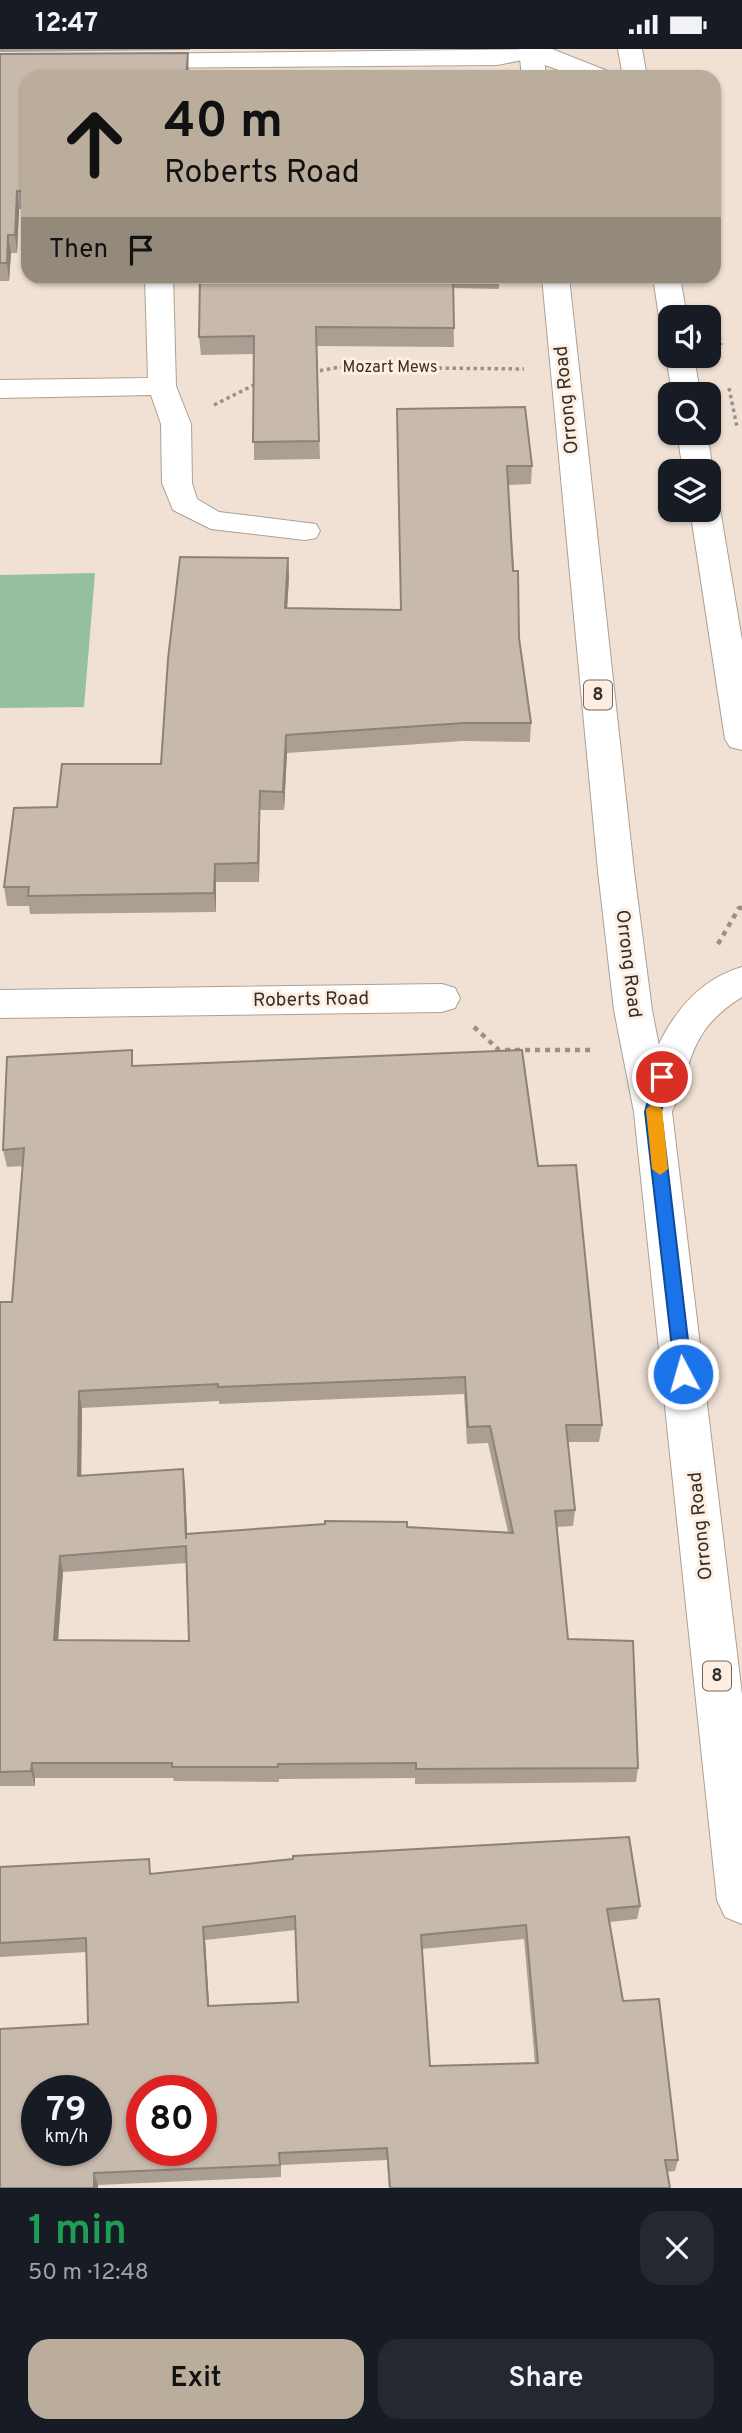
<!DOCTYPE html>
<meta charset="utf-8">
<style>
:root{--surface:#171b24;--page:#242831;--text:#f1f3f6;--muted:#9ea1a6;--accent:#baad9c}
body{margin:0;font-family:Overpass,sans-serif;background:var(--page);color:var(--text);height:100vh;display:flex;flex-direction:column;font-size:26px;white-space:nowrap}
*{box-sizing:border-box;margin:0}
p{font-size:23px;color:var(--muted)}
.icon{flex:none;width:38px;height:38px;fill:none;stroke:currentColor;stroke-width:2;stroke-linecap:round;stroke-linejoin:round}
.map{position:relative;height:2139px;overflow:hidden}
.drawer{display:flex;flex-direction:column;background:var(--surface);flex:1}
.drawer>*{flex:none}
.banner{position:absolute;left:21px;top:21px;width:700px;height:214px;border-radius:21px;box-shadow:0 2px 5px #0004;background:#baad9c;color:#111;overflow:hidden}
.buttons{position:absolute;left:658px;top:256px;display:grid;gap:14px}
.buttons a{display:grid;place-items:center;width:63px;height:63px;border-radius:14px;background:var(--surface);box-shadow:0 2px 5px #0004;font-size:35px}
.speed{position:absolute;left:21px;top:2026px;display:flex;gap:14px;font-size:35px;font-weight:700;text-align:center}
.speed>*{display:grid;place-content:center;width:91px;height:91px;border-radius:50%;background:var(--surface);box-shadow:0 2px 5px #0004;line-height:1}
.speed small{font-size:18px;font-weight:400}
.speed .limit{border:10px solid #d22;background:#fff;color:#111}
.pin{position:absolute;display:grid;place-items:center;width:60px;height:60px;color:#fff;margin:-30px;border:4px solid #fff;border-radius:50%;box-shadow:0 2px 7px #0007}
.me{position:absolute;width:77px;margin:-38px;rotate:354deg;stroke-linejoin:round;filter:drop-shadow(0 0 5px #0008)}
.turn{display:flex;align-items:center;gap:24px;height:147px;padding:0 28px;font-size:32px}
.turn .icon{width:91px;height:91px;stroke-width:2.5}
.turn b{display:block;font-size:49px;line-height:60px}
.then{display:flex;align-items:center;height:66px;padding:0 28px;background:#0003;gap:14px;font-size:26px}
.round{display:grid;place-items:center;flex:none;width:74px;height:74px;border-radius:21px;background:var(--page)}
.overview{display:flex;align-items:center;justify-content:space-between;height:119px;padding:0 28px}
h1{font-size:42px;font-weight:600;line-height:52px;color:#1e9e55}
.button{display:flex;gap:14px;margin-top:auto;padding:14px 28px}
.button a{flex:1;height:80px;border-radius:21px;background:var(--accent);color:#111;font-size:28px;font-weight:600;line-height:80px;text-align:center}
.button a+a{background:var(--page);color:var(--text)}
.status{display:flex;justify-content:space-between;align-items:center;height:49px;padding:0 35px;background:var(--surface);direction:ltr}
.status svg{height:19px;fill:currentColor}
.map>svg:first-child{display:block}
.green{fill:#95bfa1}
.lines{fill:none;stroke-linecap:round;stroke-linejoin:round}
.minor-casing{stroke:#aea094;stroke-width:2}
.secondary-casing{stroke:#aea094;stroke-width:2}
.trunk-casing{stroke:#aea094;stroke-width:2}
.path-far1{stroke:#9b9087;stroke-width:3.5;stroke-dasharray:3.5 3.5;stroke-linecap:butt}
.path{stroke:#9b9087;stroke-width:4.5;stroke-dasharray:5 5;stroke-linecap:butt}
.minor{fill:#fff;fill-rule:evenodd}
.secondary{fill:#fff;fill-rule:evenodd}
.trunk{fill:#fff;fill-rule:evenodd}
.wall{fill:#ab9f94;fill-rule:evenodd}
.shaded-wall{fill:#8b8278}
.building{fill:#c7b9ac;stroke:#8b8278;stroke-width:2;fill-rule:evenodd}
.route{fill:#1a73e8;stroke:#114b97;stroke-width:2}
.slow{fill:#f59e0b}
.labels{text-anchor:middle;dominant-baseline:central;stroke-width:6;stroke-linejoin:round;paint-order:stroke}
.far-street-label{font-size:16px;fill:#342f2a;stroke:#fdeee1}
.shield{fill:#fdeee1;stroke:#706861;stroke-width:2}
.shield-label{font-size:18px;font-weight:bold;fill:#342f2a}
.street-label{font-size:19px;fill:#342f2a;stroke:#fdeee1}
</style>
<div class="status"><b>12:47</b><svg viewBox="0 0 49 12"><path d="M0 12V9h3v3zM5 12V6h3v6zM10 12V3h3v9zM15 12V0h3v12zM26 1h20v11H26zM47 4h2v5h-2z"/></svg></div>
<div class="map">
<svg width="742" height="2139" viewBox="0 0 742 2139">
<rect width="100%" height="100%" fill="#f0e1d4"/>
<path class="green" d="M95,524L84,658L0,659V526Z"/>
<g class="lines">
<defs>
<path id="minor" d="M145,228H173L176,337L191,375L192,434L197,450L219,463L316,475L320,482L316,489L305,491L211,480L173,461L162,434L161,375L151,346L0,349V331L148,329Z
M442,935L455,939L460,949L455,959L442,963L0,969V941Z"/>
<path id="secondary" d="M552,0L610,23L613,28H578L528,10L497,16L137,19L128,17L125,12L128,7L137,5Z
M742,918V948C681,986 695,1021 667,1073L653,1078L639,1073L634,1063C651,1003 677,937 742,918Z"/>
<path id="trunk" d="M519,0H543L546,28H522Z
M618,0H642L647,28H623Z
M542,228H569L634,822L652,961L672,1063L742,1646V1875L725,1868L717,1851L634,1063L614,961L598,822Z
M653,228H680L687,268H670V276L663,274L659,268Z
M670,300V306H694L700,345H672L666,306Z
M677,383H707L713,422L709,428V422H683Z
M709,452L716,454L720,460L742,591V701L730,698L725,690L690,460H709Z"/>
</defs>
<use href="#minor" class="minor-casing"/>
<use href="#secondary" class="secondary-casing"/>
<use href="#trunk" class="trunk-casing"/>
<path class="path-far1" d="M715,267L721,296
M313,323L340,318L524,320
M729,339L737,378
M214,356L256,335"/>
<path class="path" d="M718,895L739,859H742
M474,978L499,1001H592"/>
<use href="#minor" class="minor"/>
<use href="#secondary" class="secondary"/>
<use href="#trunk" class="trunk"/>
</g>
<path class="wall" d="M0,0H190V1L0,3Z
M188,4L189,21L28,28V160H19L17,204H11L9,232H0V5Z
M193,228H513H499V240L453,239L454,298L316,297L320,410L254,411V305L201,306L199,288L200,232H193Z
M397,360L532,417L531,435L508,436L519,589L531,674L530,693L463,692L287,704L284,761H260L259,833H216V863L30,865L29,857H7L4,838L57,758L161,715L288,509L289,528L287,559L401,561Z
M134,1017L538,1117L602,1376L599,1393H568L575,1461L573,1477L556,1478L568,1590L638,1719L636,1733L415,1735V1729L279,1730V1733L174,1732L173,1729H35V1737H0V1253H12L23,1117L7,1118L3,1101ZM464,1345L467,1395L488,1394L508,1483L407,1478L187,1485L185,1436L183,1420L81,1427L82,1359L219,1352V1355ZM186,1514L189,1592L58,1591L63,1523Z
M0,1818L152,1825L640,1857L637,1870L610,1873L623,1952L678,2111L675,2122L667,2123L670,2139H389L387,2111L281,2116V2128L98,2136V2139H0L88,1975L87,1903L0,1908ZM296,1881L298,1953L209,1957L205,1891ZM524,1890L535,2014L430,2017L422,1900Z"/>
<path class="shaded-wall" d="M188,4V28H186Z
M17,142L19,160L17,204L15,186Z
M8,186L11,204L9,232L7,214Z
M288,509L289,528L286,577L285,559Z
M286,686L287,704L284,761L283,743Z
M260,742V761L259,833L258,814Z
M215,815L216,833V863L214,844Z
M79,1342L82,1359L81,1444L78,1427Z
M183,1420L185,1436L188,1506L186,1490Z
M60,1507L63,1523L57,1607L54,1591Z
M32,1714L35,1729V1737L31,1722Z
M203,1878L205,1891L210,1970L208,1957Z
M94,2124L98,2136V2139H94Z"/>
<path class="building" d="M188,4L186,28H28V143L17,142L15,186H8L7,214H0V5Z
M200,228H453L454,279L316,278L319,392L253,393L254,287L199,288Z
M525,358L532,417H507L513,522H518L519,589L531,674H464L286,686L283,743L260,742L258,814L215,815L214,844L28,847L29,838H4L14,759L57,758L62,715H161L168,610L180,508L288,509L285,559L401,561L397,360Z
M132,1001V1017L522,1001L538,1117L576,1116L602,1376H566L575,1461L555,1462L568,1590L633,1592L638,1719L416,1720V1714L278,1715V1718H172V1714H32L31,1722L0,1723V1253H12L24,1099L3,1101L7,1008ZM465,1328L468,1378L490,1377L513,1484L407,1478V1473L325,1472V1475L186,1485V1490L183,1420L78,1427L79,1342L218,1335V1338ZM186,1497L189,1592L54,1591L60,1507Z
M629,1788L640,1857L607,1860L623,1952L659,1950L678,2111H665L670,2139H390L387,2099L279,2104L280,2116L94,2124V2139H0V1980L88,1975L86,1889L0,1894V1818L149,1810L150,1825L293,1810V1807ZM295,1867L298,1953L208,1957L203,1878ZM526,1876L538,2014L430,2017L421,1886ZM37,2042H96V2102H37ZM142,2042H201V2102H142Z"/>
<path class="route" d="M662,1022L670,1028L661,1063L692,1325L683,1332L675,1325L645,1063L654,1028Z"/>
<path class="slow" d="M654,1054L662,1060L668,1120L660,1126L652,1120L646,1060Z"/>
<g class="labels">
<g class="far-street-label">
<text x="390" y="319">Mozart Mews</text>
</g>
<g class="shield">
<rect x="584" y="631.5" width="28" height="29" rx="5"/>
<rect x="703" y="1612.5" width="28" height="29" rx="5"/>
</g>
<g class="shield-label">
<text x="598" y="646">8</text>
<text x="717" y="1627">8</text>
</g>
<g class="street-label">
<text transform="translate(567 351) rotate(-96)">Orrong Road</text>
<text transform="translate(628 915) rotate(83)">Orrong Road</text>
<text transform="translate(311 951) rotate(-1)">Roberts Road</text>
<text transform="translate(701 1477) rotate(-96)">Orrong Road</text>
</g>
</g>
</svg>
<div class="buttons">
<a><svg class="icon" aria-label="sound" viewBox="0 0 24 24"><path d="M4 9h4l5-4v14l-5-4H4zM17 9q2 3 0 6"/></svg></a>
<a><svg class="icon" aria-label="search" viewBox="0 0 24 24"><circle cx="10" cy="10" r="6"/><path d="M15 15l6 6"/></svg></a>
<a><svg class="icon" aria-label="layers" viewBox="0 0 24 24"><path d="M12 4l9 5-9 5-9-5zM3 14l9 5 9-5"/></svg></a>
</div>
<div class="speed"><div>79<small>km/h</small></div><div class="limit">80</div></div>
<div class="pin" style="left:662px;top:1028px;background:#d93025"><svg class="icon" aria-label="arrive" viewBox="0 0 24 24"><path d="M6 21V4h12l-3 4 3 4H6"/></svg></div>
<svg class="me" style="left:683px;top:1325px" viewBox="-20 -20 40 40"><circle r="17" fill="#1a73e8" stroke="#fff" stroke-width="3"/><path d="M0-11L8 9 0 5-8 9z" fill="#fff"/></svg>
<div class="banner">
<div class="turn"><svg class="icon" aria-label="ahead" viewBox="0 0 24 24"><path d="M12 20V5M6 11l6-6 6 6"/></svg><div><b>40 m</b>Roberts Road</div></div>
<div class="then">Then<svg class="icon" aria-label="arrive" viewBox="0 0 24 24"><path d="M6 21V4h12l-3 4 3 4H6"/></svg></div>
</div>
</div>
<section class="drawer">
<div class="overview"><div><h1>1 min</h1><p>50 m · 12:48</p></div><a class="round"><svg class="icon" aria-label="close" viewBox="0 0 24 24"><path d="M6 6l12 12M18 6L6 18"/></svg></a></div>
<div class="button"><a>Exit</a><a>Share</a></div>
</section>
